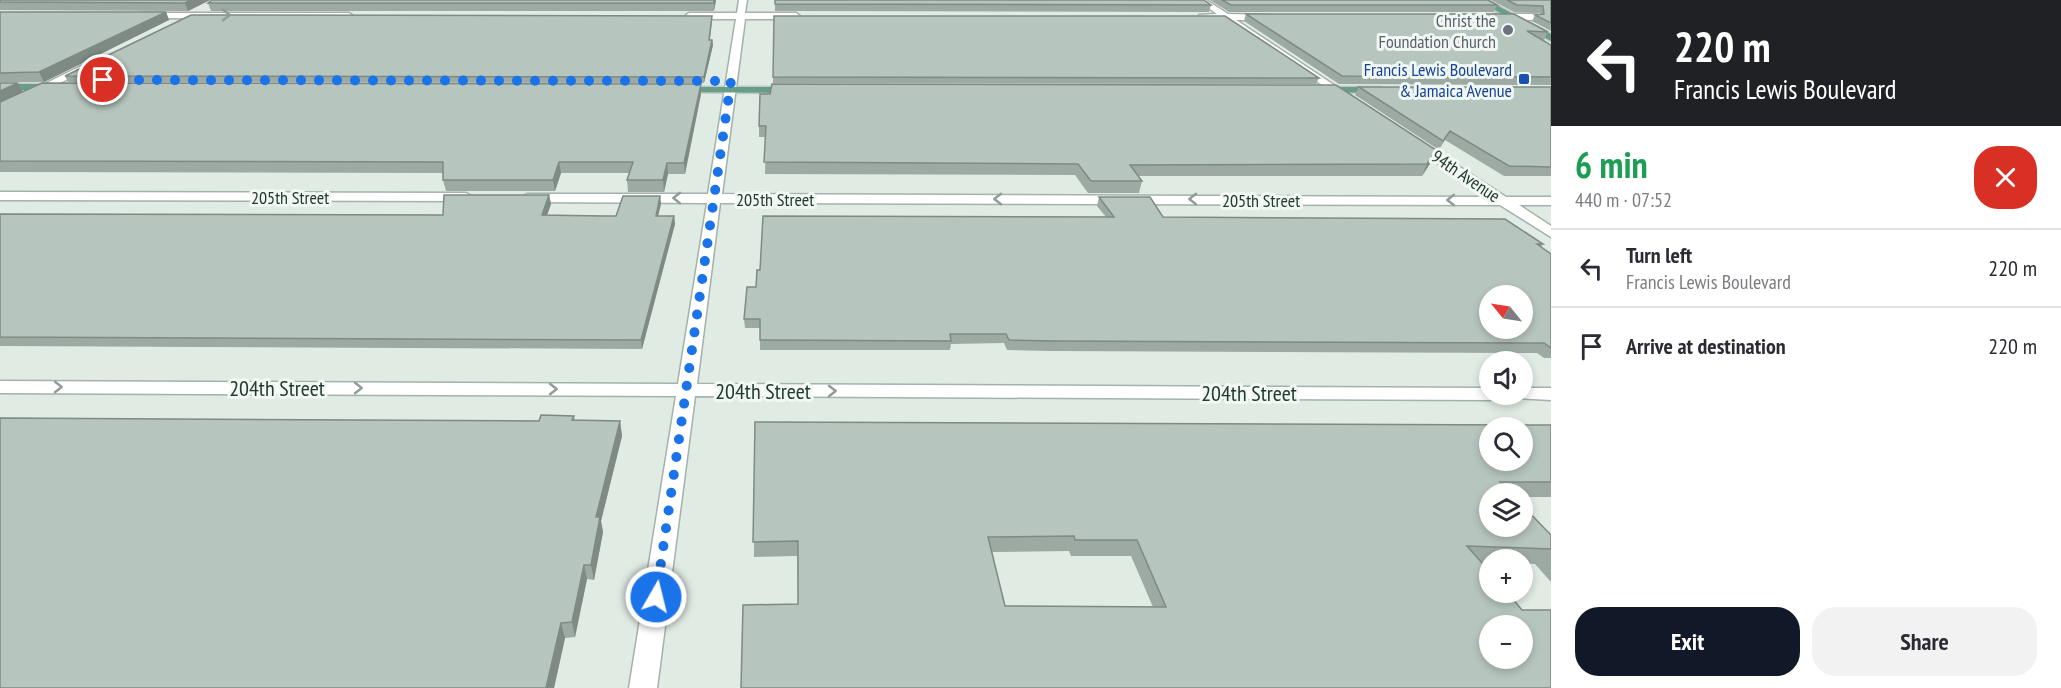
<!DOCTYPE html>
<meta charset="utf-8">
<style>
:root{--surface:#fff;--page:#f2f2f3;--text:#2b2b33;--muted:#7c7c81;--line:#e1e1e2;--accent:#111827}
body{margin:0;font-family:"PT Sans Narrow",sans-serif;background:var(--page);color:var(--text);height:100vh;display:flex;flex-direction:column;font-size:22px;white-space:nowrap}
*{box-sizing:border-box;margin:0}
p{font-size:20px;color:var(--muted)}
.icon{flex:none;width:33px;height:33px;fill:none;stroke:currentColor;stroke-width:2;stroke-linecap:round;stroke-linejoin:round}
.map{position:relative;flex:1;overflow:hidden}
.details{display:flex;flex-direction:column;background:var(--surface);width:510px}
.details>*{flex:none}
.guide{background:#202124;color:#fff;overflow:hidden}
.needle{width:39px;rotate:300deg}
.tools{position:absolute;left:1479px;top:285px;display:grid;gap:12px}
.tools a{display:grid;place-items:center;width:54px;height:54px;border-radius:50%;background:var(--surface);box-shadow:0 3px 9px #0003;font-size:30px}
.pin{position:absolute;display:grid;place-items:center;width:51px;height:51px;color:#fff;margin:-26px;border:3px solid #fff;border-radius:50%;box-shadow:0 2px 6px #0007}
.me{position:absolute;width:66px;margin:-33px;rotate:8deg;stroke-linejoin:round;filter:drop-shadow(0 0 4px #0008)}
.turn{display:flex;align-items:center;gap:21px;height:126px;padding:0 24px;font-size:27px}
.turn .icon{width:78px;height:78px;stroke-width:2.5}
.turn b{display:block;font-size:42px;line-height:51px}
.round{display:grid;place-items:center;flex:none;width:63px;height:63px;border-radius:24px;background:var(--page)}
.headline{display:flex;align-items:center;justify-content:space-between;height:102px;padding:0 24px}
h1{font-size:36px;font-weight:700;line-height:45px;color:#1e9e55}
.action{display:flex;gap:12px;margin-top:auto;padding:12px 24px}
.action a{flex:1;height:69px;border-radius:24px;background:var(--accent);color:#fff;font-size:24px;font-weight:700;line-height:69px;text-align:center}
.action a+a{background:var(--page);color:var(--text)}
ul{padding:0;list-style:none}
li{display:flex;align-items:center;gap:18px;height:78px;padding:0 24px;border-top:2px solid var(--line)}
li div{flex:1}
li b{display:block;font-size:22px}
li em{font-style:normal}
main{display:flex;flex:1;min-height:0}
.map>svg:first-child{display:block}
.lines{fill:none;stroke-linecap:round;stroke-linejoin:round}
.minor-casing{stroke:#a3b2aa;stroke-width:3}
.major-casing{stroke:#c1c8c5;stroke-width:3}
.minor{fill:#fff;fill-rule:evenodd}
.major{fill:#679e88;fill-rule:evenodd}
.wall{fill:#9da9a3;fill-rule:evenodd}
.shaded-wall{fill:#7f8a84}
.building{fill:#b6c5bd;stroke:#7f8a84;stroke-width:1.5;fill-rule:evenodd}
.oneway{stroke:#909c98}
.route{stroke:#1a73e8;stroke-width:10;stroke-dasharray:0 18}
.worship-dot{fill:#6b7280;stroke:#f1f7f3;stroke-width:2}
.transit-dot{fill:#1a4fb4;stroke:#f1f7f3;stroke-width:2}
.labels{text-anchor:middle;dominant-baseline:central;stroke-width:6;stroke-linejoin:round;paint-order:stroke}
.far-worship-label{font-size:18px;fill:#5b616d;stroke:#f1f7f3;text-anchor:end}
.far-transit-label{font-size:18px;fill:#164399;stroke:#f1f7f3;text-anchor:end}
.far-street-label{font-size:18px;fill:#223a30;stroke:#f1f7f3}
.street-label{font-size:22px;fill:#223a30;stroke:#f1f7f3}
</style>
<main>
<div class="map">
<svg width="1551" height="688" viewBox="0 0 1551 688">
<rect width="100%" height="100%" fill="#e0ebe4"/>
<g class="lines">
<defs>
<path id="minor" d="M739,0H747L745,13H796L800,16L796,19H745L722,194L1488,197L1411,145L1409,142L1415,138L1506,197H1551V205H1519L1551,226V237L1500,205L720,203L697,384L1490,388V394H1499L1497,398L1490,400L695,396L657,688H629L676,396L0,393V381L678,384L707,203L527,202L520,198L527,194H708L736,19H689L685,16L689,13H737Z
M1197,0H1206L1228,14L1270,15V19L1267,20H1236L1352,97L1351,99H1343L1225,20L1199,19V15L1217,14Z
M140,13H349L353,16L349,19L143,18L140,17Z
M1496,14H1536L1540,17L1536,20L1493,19V15Z
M83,65L92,67L0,113V106Z
M0,192L466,193L473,197L466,201L0,200Z
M1522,388H1551V400L1515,398L1513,394H1522Z"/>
<path id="major" d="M1477,0H1487L1551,34V41Z
M0,84H55L60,87L55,90H0Z
M677,87H796L801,90L796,93L673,92V88Z
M1322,87H1381L1386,90L1381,93L1318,92L1317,90Z"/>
</defs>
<use href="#minor" class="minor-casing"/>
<use href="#major" class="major-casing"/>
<use href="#minor" class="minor"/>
<use href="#major" class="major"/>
</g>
<path class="wall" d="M0,0H210L188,11L0,10Z
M716,0L714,11H211L208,3Z
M1210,0H1488L1497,5L1494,12H1229Z
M1491,0H1551V31L1532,21L1535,15L1540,14V13L1514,12Z
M775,4L1211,5L1209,12L775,11Z
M0,12H166L169,20L44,82H0Z
M1246,14L1548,32L1544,40L1542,39L1551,45V85L1339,84L1244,21Z
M774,16L1319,78L1316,84L773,83Z
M712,21L710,40H712L713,45L704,83L68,82L65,76Z
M0,83L23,92L701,84V94L685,174H668L664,192H628L627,180L629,173H561L555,191H446L443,180V173L0,172Z
M1359,87H1551V176H1504L1445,140L1439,150L1355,95Z
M759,126L1436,150L1431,162L1422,176H1138L1142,181L1139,193H1088L1075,175L765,174L766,137H759Z
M549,195L551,204L547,215L616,216L660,196L661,204L658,216H674L675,224L642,349L0,346V214L443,215Z
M1099,197L1163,217L1543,244L1541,247L1551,254V358H1544L1537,353L1050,351L1007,350L1004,343L951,344L950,350H760V328H745L744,319L756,287L1106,217L1097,206Z
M574,416L575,420L620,421L622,436L601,521L603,532L594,580L587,579L575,637L565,638L554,688H0L539,421Z
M755,422L1551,425V497H1522V494H1490V526H1522V505L1551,535V582L1535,564L1522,563V560H1490V562H1481L1490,572V592H1507L1522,610H1551V688H741L743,605H798L797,556L754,557ZM1490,428H1522V460H1490ZM1069,551L1071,556H1131L1153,607L1005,606L992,552ZM1490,626H1522V658H1490Z"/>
<path class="shaded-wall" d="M191,0H210L188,11L185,3Z
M714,0H716L714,11Z
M166,12L169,20L44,82L39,72Z
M712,40L713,45L704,83V77Z
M18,83L23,92L0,104V91Z
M701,84V94L685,174L684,163Z
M1436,150L1431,162L1422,176L1427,164Z
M559,162L561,173L555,191L553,180Z
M667,163L668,174L664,192L663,180Z
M549,195L551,204L544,224L542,215Z
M660,196L661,204L656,224V216Z
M674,216L675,224L642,349L641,340Z
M620,421L622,436L601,521L603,532L594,580L591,565L596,517Z
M584,565L587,579L575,637L572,622Z
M561,623L565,638L554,688H546Z"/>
<path class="building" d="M0,0H191L185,3L0,2Z
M212,0H714V3H208Z
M775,0H1204L1211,5L775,4Z
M1222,0H1488L1497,5H1231Z
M1507,0H1551V23L1535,15L1544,14L1543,6L1517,5Z
M0,12H166L39,72L0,73Z
M1246,14H1514L1548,32L1527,31L1551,45V77L1342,76Z
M191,15L712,16L709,40H712L704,77L65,76Z
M774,16H1225L1319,78L773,77Z
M0,83H18L0,91Z
M42,83L701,84L684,163H667L663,180H627L633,162H559L553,180H443V162L0,161V102Z
M772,84L1336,85L1436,150L1427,164L1130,165L1142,181H1091L1078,164L764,162L766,126H759L760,94H770Z
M1359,87H1551V167L1509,166L1450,131L1443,141Z
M444,195H549L542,215L602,216H616L623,196H660L656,216H674L641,340L0,337V214L443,215Z
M1099,197H1150L1163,217L1505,219L1543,244H1537L1551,254V348L1544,343L1053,341L1009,340L1006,334H950L951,341L760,340V319H744L747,287H756L757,270H760L763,216L1114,217ZM1490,296H1522V328H1490Z
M541,415L574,416L572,420L620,421L596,517H600L591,565H584L572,622L561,623L546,688H0V418L539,421Z
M755,422L1551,425V482H1500L1511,494H1490V526H1522V505L1551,535V549L1467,546L1490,572V592H1507L1522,610H1551V688H741L743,605L798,604V541L753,542ZM1490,428H1522V460H1490ZM1074,536L1075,540H1137L1166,607L1005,606L988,537ZM1490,626H1522V658H1490Z"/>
<defs><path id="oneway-chevron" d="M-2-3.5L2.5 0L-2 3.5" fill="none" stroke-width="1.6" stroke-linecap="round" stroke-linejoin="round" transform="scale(1.5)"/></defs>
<g class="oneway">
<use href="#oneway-chevron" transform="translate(226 15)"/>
<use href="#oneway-chevron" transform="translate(677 198) rotate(-180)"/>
<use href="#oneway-chevron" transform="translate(998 199) rotate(-180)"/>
<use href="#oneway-chevron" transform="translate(1193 199) rotate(-180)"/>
<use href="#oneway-chevron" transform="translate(1451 200) rotate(-180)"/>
<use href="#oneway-chevron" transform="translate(58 387)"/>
<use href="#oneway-chevron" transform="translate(358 388)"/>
<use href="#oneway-chevron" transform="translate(553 389)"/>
<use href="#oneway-chevron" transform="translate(832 391)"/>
</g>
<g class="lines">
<path class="route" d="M103,80L731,81L656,597"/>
</g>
<circle class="worship-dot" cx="1508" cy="30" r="6"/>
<rect class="transit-dot" x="1518" y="73" width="12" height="12" rx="3"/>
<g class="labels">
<g class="far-worship-label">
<text x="1496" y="20">Christ the<tspan x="1496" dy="21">Foundation Church</tspan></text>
</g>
<g class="far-transit-label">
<text x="1512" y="69">Francis Lewis Boulevard<tspan x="1512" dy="21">&amp; Jamaica Avenue</tspan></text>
</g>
<g class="far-street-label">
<text transform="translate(1466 176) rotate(34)">94th Avenue</text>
<text x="290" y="197">205th Street</text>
<text x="775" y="199">205th Street</text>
<text x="1261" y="200">205th Street</text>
</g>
<g class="street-label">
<text x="277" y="388">204th Street</text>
<text x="763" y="391">204th Street</text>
<text x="1249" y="393">204th Street</text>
</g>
</g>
</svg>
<div class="tools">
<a><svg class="needle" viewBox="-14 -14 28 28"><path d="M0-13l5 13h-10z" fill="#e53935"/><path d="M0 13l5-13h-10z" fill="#7c7c81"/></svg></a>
<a><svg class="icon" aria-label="sound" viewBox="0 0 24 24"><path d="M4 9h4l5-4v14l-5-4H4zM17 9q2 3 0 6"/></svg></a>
<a><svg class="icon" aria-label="search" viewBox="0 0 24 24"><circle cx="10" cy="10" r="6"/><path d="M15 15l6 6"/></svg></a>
<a><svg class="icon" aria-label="layers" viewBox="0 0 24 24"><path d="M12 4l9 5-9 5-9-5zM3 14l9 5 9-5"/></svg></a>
<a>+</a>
<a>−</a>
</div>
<div class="pin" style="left:103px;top:80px;background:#d93025"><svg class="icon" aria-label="arrive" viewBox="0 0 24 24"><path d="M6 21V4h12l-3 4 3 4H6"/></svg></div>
<svg class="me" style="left:656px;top:597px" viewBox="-20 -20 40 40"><circle r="17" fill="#1a73e8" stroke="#fff" stroke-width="3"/><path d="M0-11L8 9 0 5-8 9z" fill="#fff"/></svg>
</div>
<section class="details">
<div class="guide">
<div class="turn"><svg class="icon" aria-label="left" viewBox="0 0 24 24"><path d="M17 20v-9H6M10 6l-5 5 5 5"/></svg><div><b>220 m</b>Francis Lewis Boulevard</div></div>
</div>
<div class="headline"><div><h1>6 min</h1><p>440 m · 07:52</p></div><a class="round" style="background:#d93025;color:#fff"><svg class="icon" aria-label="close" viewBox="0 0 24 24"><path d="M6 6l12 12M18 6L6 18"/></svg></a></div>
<ul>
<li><svg class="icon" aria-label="left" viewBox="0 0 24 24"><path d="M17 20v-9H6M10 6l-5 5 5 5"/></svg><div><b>Turn left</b><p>Francis Lewis Boulevard</p></div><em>220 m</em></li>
<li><svg class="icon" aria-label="arrive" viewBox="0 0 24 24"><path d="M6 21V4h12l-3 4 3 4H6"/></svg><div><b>Arrive at destination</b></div><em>220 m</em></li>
</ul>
<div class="action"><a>Exit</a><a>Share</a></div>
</section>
</main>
